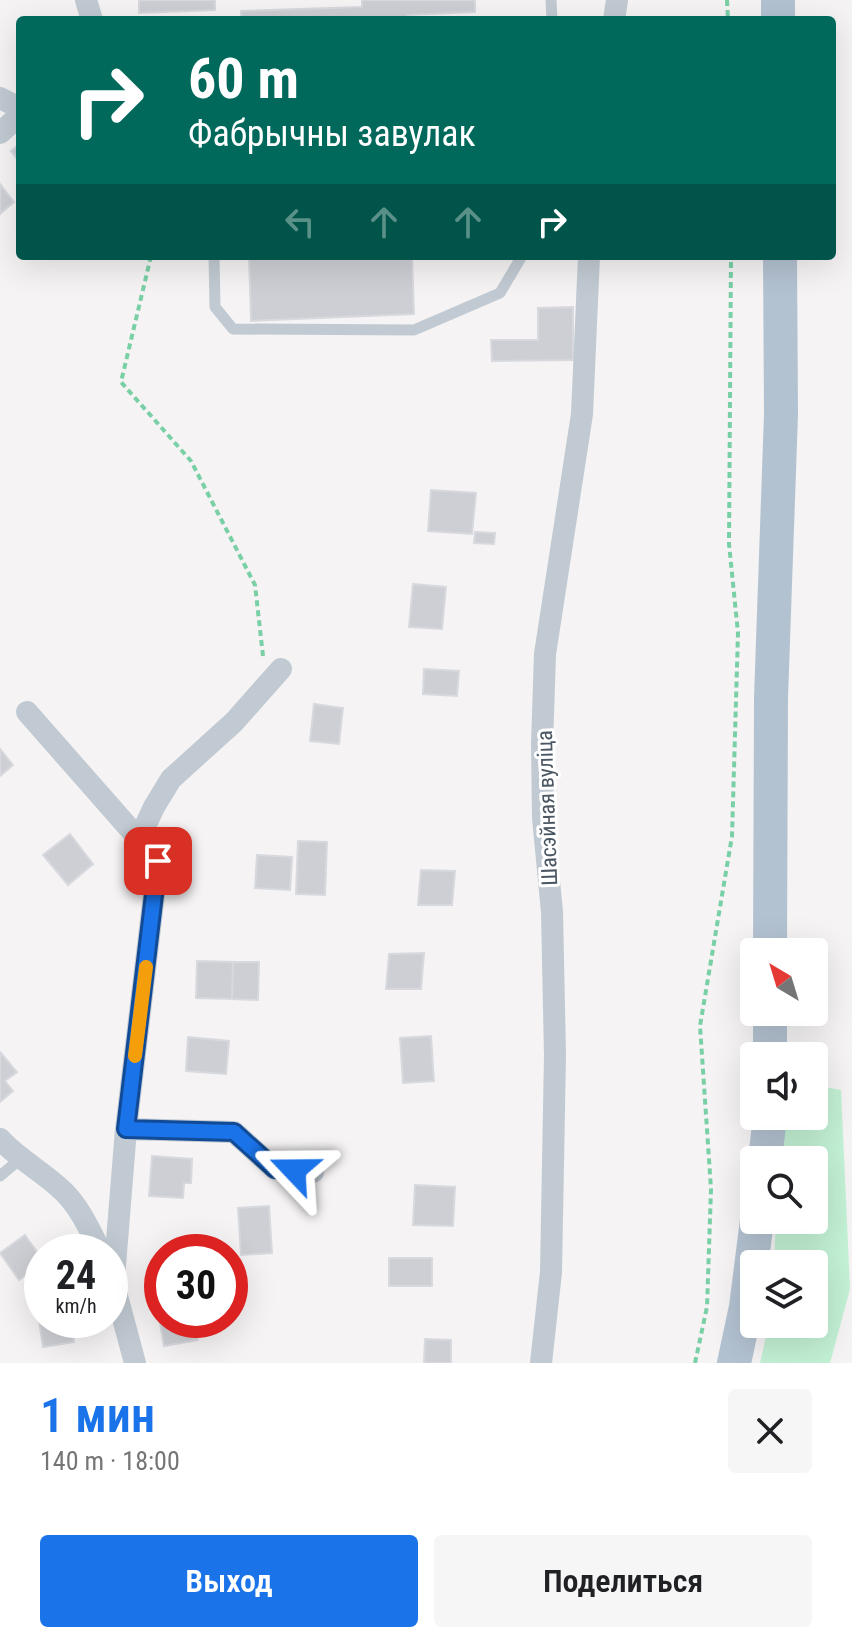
<!DOCTYPE html>
<html lang="ru">
<meta charset="utf-8">
<style>
:root{--surface:#fff;--page:#f6f6f6;--text:#202124;--muted:#757577;--accent:#1a73e8}
body{margin:0;font-family:"Roboto Condensed",sans-serif;background:var(--page);color:var(--text);height:100vh;display:flex;flex-direction:column;font-size:30px;white-space:nowrap}
*{box-sizing:border-box;margin:0}
p{font-size:26px;color:var(--muted)}
.icon{flex:none;width:44px;height:44px;fill:none;stroke:currentColor;stroke-width:2;stroke-linecap:round;stroke-linejoin:round}
.map{position:relative;height:1363px;overflow:hidden}
.drawer{display:flex;flex-direction:column;background:var(--surface);flex:1}
.drawer>*{flex:none}
.hud{position:absolute;left:16px;top:16px;width:820px;height:244px;border-radius:8px;box-shadow:0 8px 32px #0002;background:#00695c;color:#fff;overflow:hidden}
.needle{width:52px;rotate:322deg}
.buttons{position:absolute;left:740px;top:938px;display:grid;gap:16px}
.buttons a{display:grid;place-items:center;width:88px;height:88px;border-radius:8px;background:var(--surface);box-shadow:0 8px 32px #0002;font-size:40px}
.speed{position:absolute;left:24px;top:1234px;display:flex;gap:16px;font-size:40px;font-weight:700;text-align:center}
.speed>*{display:grid;place-content:center;width:104px;height:104px;border-radius:50%;background:var(--surface);box-shadow:0 8px 32px #0002;line-height:1}
.speed small{font-size:20px;font-weight:400}
.speed .limit{border:12px solid #d22;background:#fff;color:#111}
.pin{position:absolute;display:grid;place-items:center;width:68px;height:68px;color:#fff;margin:-34px;border-radius:16px;box-shadow:0 4px 12px #0006}
.me{position:absolute;width:88px;margin:-44px;rotate:293deg;stroke-linejoin:round;filter:drop-shadow(0 0 6px #0008)}
.turn{display:flex;align-items:center;gap:28px;height:168px;padding:0 40px;font-size:36px}
.turn .icon{width:104px;height:104px;stroke-width:2.5}
.turn b{display:block;font-size:56px;line-height:68px}
.lanes{display:flex;align-items:center;height:76px;padding:0 40px;background:#0003;justify-content:center;gap:40px;direction:ltr}
.lanes .off{opacity:.35}
.round{display:grid;place-items:center;flex:none;width:84px;height:84px;border-radius:8px;background:var(--page)}
.overview{display:flex;align-items:center;justify-content:space-between;height:136px;padding:0 40px}
h1{font-size:48px;font-weight:600;line-height:60px;color:var(--accent)}
.primary-button{display:flex;gap:16px;margin-top:auto;padding:16px 40px}
.primary-button a{flex:1;height:92px;border-radius:8px;background:var(--accent);color:#fff;font-size:32px;font-weight:600;line-height:92px;text-align:center}
.primary-button a+a{background:var(--page);color:var(--text)}
.map>svg:first-child{display:block}
.green{fill:#c3f1d5}
.building{fill:#cdcfd5;stroke:#d7d9de;stroke-width:2}
.lines{fill:none;stroke-linecap:round;stroke-linejoin:round}
.path{stroke:#7ad0a6;stroke-width:4;stroke-dasharray:6 4;stroke-linecap:butt}
.service{stroke:#c1cad2;stroke-width:11}
.minor{stroke:#c1cad2;stroke-width:22}
.primary{stroke:#b3c2d1;stroke-width:34}
.route-casing{stroke:#114b97;stroke-width:20}
.route{stroke:#1a73e8;stroke-width:14}
.slow{stroke:#f59e0b;stroke-width:14}
.labels{text-anchor:middle;dominant-baseline:central;stroke-width:6;stroke-linejoin:round;paint-order:stroke}
.street-label{font-size:22px;fill:#4a5661;stroke:#fff}
</style>
<div class="map">
<svg width="852" height="1363" viewBox="0 0 852 1363">
<rect width="100%" height="100%" fill="#f5f3f3"/>
<path class="green" d="M814,1085L841,1090L850,1289L830,1363H760L769,1324H814V1264H774L776,1220H814V1160H780L783,1116H814Z"/>
<path class="building" d="M139,0H215V10L139,13Z
M362,0H475V12L407,15L408,20H241V11L362,7Z
M20,144V163L11,151Z
M0,184L14,202L0,214Z
M249,256H412L414,314L251,321Z
M573,307V360L492,361L491,340H538V308Z
M431,490L476,493L472,534L428,531Z
M475,532L495,533L494,544L474,543Z
M413,584L446,587L442,629L409,627Z
M424,669L459,671L457,696L423,694Z
M314,704L343,708L339,744L310,741Z
M0,749L13,765L0,776Z
M70,834L93,864L68,885L43,855Z
M298,841L327,842L325,895L296,894Z
M257,855L292,857L290,890L255,888Z
M421,870L455,871L452,905H418Z
M424,953L421,989H386L389,954Z
M197,961L233,962L232,999L196,998Z
M233,962H259L258,1000L232,999Z
M431,1036L434,1081L403,1083L400,1038Z
M188,1037L229,1041L226,1074L186,1071Z
M0,1052L17,1072L5,1081L13,1091L0,1102Z
M152,1156L192,1159L191,1183H184L183,1198L149,1196Z
M415,1185L455,1187L453,1226L413,1225Z
M269,1206L272,1253L241,1255L238,1208Z
M25,1235L42,1259V1264L19,1280L0,1253Z
M389,1258H432V1286H389Z
M42,1313V1320H70L74,1342L43,1347L38,1314Z
M162,1316V1320H195L198,1340L164,1346L159,1317Z
M425,1339L451,1340V1363H424Z"/>
<g class="lines">
<path class="path" d="M727,0L728,20
M151,256L121,382L191,461L255,585L263,656
M695,1363L707,1307L711,1189L700,1026L732,836L738,633L729,544L731,256"/>
<path class="service" d="M551,0L552,20
M214,256L215,307L233,329L414,330L500,293L522,256
M0,1176L20,1159"/>
<path class="minor" d="M86,0L92,20
M614,20L617,0
M0,98L20,108
M0,133L20,115
M27,712L158,861L126,1129L114,1278
M139,839L154,807L171,779L234,722L281,669
M126,1129L234,1132L275,1169L313,1172
M0,1139C19,1160 44,1172 64,1192C81,1209 90,1231 101,1252
M110,1270L135,1363
M541,1363L551,1272L555,1055L552,912L543,818L542,744L545,654L582,414L589,256"/>
<path class="primary" d="M778,0V20
M770,952L771,698L781,414L780,256
M770,1056V1012
M765,1160L770,1116
M734,1363L746,1307L757,1220"/>
</g>
<g class="lines">
<defs>
<path id="route" d="M158,861L126,1129L234,1132L275,1169L294,1170"/>
</defs>
<use href="#route" class="route-casing"/>
<use href="#route" class="route"/>
<path class="slow" d="M135,1056L146,967"/>
</g>
<g class="labels">
<g class="street-label">
<text transform="translate(547 808) rotate(-92)">Шасэйная вуліца</text>
</g>
</g>
</svg>
<div class="buttons">
<a><svg class="needle" viewBox="-14 -14 28 28"><path d="M0-13l5 13h-10z" fill="#e53935"/><path d="M0 13l5-13h-10z" fill="#757577"/></svg></a>
<a><svg class="icon" aria-label="sound" viewBox="0 0 24 24"><path d="M4 9h4l5-4v14l-5-4H4zM17 9q2 3 0 6"/></svg></a>
<a><svg class="icon" aria-label="search" viewBox="0 0 24 24"><circle cx="10" cy="10" r="6"/><path d="M15 15l6 6"/></svg></a>
<a><svg class="icon" aria-label="layers" viewBox="0 0 24 24"><path d="M12 4l9 5-9 5-9-5zM3 14l9 5 9-5"/></svg></a>
</div>
<div class="speed"><div>24<small>km/h</small></div><div class="limit">30</div></div>
<div class="pin" style="left:158px;top:861px;background:#d93025"><svg class="icon" aria-label="arrive" viewBox="0 0 24 24"><path d="M6 21V4h12l-3 4 3 4H6"/></svg></div>
<svg class="me" style="left:294px;top:1170px" viewBox="-20 -20 40 40"><path d="M0-17L14 15 0 8-14 15z" fill="#1a73e8" stroke="#fff" stroke-width="4"/></svg>
<div class="hud">
<div class="turn"><svg class="icon" aria-label="right" viewBox="0 0 24 24"><path d="M7 20v-9h11M14 6l5 5-5 5"/></svg><div><b>60 m</b>Фабрычны завулак</div></div>
<div class="lanes"><svg class="icon off" aria-label="left" viewBox="0 0 24 24"><path d="M17 20v-9H6M10 6l-5 5 5 5"/></svg><svg class="icon off" aria-label="ahead" viewBox="0 0 24 24"><path d="M12 20V5M6 11l6-6 6 6"/></svg><svg class="icon off" aria-label="ahead" viewBox="0 0 24 24"><path d="M12 20V5M6 11l6-6 6 6"/></svg><svg class="icon" aria-label="right" viewBox="0 0 24 24"><path d="M7 20v-9h11M14 6l5 5-5 5"/></svg></div>
</div>
</div>
<section class="drawer">
<div class="overview"><div><h1>1 мин</h1><p>140 m · 18:00</p></div><a class="round"><svg class="icon" aria-label="close" viewBox="0 0 24 24"><path d="M6 6l12 12M18 6L6 18"/></svg></a></div>
<div class="primary-button"><a>Выход</a><a>Поделиться</a></div>
</section>
